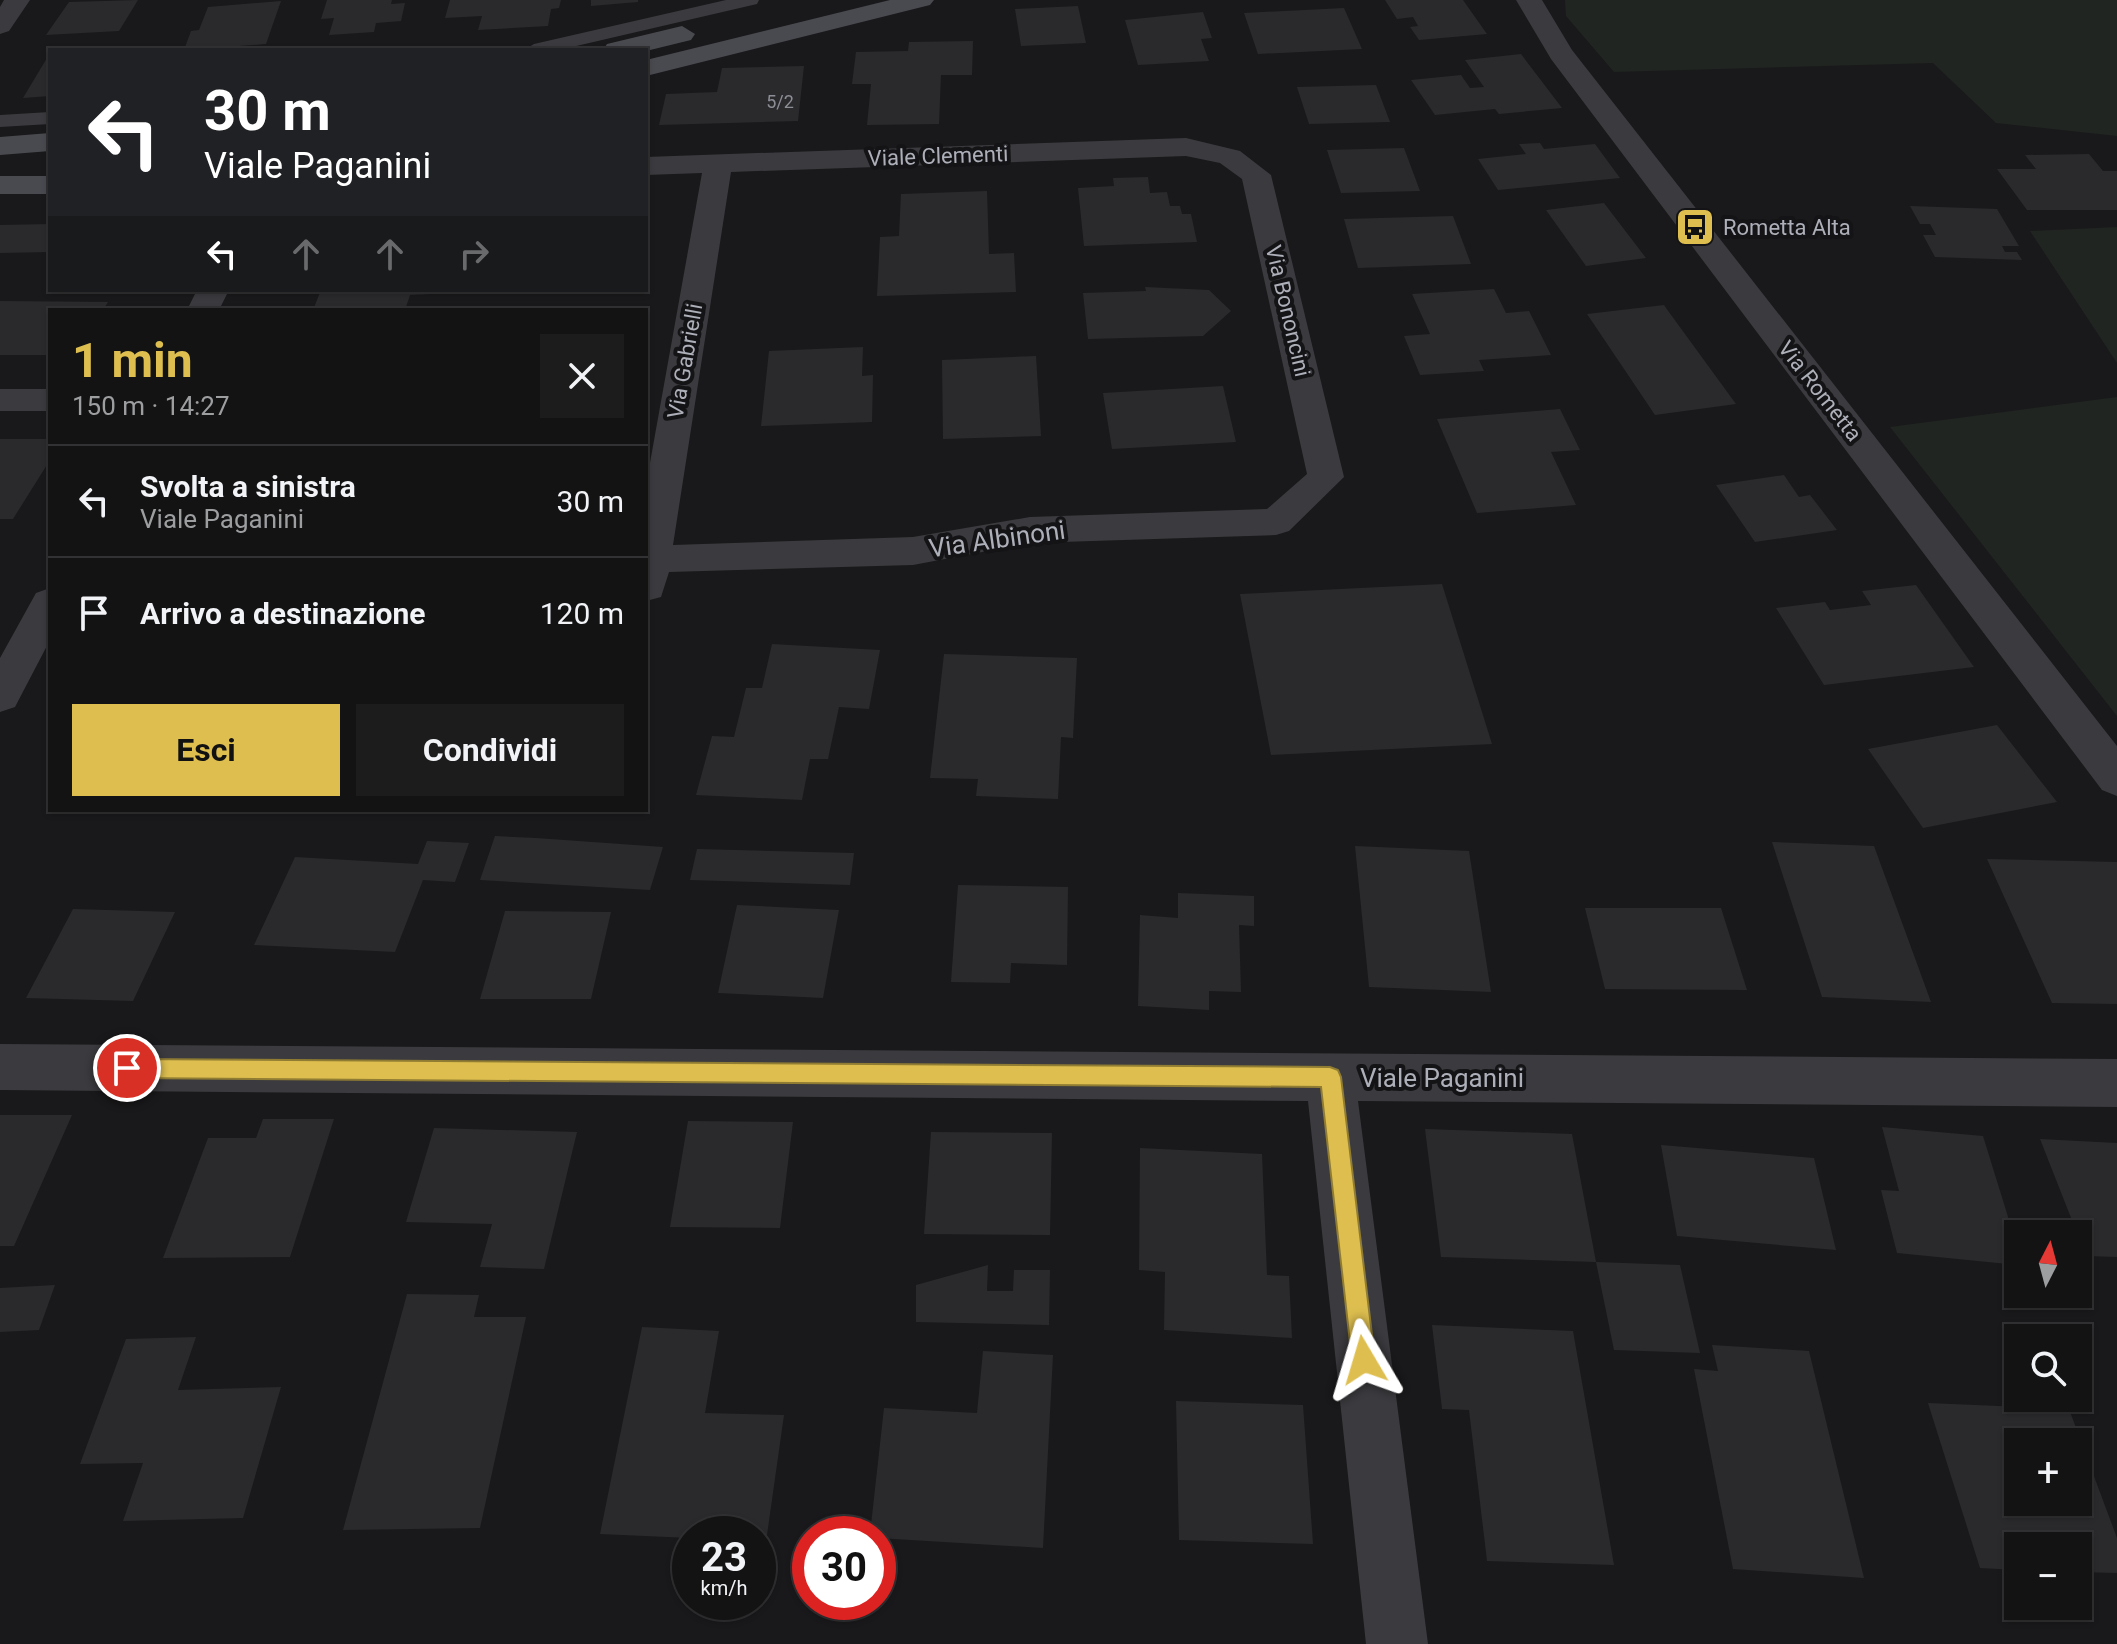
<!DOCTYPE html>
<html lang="it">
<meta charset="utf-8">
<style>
:root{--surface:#131314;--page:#1c1c1d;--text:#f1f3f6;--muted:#9d9ea0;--line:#323234;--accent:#ddbe4f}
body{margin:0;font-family:Roboto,sans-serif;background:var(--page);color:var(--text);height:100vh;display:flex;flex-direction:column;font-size:30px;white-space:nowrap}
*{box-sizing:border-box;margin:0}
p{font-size:26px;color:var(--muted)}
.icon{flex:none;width:44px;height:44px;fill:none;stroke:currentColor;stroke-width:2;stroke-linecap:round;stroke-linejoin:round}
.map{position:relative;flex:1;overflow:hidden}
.side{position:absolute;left:48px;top:308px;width:600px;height:504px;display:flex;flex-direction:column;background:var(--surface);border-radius:0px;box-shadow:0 2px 6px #0004,0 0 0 2px var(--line)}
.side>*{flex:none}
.hud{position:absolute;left:48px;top:48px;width:600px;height:244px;border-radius:0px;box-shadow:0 2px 6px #0004,0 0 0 2px var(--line);background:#202124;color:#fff;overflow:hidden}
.needle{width:52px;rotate:6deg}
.buttons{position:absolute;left:2004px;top:1220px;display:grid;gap:16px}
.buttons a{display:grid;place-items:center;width:88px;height:88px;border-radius:0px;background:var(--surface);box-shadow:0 2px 6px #0004,0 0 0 2px var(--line);font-size:40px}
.speed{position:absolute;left:672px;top:1516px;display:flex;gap:16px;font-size:40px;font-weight:700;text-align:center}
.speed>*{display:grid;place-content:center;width:104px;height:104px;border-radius:50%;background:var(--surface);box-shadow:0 2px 6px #0004,0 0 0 2px var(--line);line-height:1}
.speed small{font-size:20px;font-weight:400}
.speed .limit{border:12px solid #d22;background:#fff;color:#111}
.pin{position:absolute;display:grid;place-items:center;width:68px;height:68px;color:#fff;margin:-34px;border:4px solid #fff;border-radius:50%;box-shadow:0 2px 8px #0007}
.me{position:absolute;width:88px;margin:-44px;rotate:353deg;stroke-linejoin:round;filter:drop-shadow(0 0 6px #0008)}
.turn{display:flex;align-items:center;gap:28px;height:168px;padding:0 24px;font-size:36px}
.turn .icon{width:104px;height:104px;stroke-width:2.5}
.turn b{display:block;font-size:56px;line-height:68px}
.lanes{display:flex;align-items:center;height:76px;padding:0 24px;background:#0003;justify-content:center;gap:40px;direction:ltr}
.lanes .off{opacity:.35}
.round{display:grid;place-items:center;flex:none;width:84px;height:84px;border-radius:0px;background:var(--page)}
.head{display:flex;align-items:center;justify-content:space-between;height:136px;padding:0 24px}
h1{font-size:48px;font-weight:700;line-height:60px;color:var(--accent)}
.action{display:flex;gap:16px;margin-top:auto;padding:16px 24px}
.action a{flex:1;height:92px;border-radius:0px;background:var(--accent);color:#111;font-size:32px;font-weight:700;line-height:92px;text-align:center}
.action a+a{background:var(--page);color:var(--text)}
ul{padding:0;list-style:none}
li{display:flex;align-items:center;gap:24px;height:112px;padding:0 24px;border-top:2px solid var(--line)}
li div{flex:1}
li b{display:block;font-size:30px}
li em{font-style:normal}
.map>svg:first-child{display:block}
.green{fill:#202521}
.building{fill:#2a292c;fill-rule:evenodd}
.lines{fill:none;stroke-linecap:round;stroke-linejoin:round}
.lane{fill:#3b3b3f;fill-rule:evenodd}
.street{fill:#3b3b3f;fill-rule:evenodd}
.secondary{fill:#494a4f;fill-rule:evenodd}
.route{fill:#ddbe4f;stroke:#907c33;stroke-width:2}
.labels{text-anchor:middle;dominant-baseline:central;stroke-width:8;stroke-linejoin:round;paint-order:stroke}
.far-number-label{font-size:18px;fill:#8c8e96}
.far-street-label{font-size:22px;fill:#adafb9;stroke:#141416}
.far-poi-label{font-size:22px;fill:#adafb9;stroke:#141416;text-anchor:start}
.street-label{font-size:26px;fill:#adafb9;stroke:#141416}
</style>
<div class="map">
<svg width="2117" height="1644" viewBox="0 0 2117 1644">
<rect width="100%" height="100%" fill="#19191b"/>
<path class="green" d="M1565,0H2117V136L1996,123L1933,63L1614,72L1566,16Z
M2117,227V363L2030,231Z
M2117,397V716L1890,427Z"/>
<path class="building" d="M138,0L119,31L46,35L69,2Z
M327,0H392L391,4L405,3L401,21L376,23L374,32L329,35L334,18L321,19Z
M450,0H561L559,8L551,9L548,26L478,30L482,16L445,18Z
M591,0H638V2L591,6Z
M1385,0H1463L1487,34L1419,40L1410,27L1418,26L1413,17L1397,19Z
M281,1L266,44L184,50L191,31L199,30L208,7Z
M1078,6L1086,43L1021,46L1015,9Z
M1344,8L1362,49L1258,54L1244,13Z
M1203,12L1212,38L1201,39L1209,61L1138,65L1125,20Z
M973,41L972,75H941L939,124L867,125L871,84H852L856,52L908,51L909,42Z
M50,53V96L23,98Z
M1521,54L1562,108L1499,114L1495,109L1435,115L1411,80L1461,75L1470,88L1484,87L1465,60Z
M804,66L798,121L659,125L666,94L717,92L722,68Z
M1376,85L1390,122L1309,124L1297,87Z
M1540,143L1544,149L1595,144L1620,178L1498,190L1478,159L1526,154L1519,144Z
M1404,148L1420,191L1341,193L1327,150Z
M2089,154L2103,171H2117V210H2027L1997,169H2036L2025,155Z
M1148,177L1150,193L1167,192L1170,206H1180L1182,214H1191L1197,242L1084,246L1078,188L1114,186L1113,178Z
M987,191L989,254L1014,253L1016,292L877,296L880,237L899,236L901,194Z
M1604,203L1646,258L1586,266L1546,210Z
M1910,206L1997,209L2019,246H2002L2005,252H2017L2022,260L1935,257L1923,235H1936L1930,224H1920Z
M1453,216L1471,264L1358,268L1344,219Z
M50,224V252L0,253V225Z
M1145,287L1209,290L1231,311L1203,336L1088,339L1083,293L1146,291Z
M1494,289L1506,313L1529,311L1551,355L1479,360L1484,371L1420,375L1404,336L1430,334L1412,294Z
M321,290H433L432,294L410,295L405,310H313Z
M0,301L108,302L103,310H50V355H0Z
M1664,305L1666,308L1736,404L1655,415L1587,314Z
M863,347L862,376L873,375L872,422L761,426L769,351Z
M1036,356L1041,436L943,439L942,360Z
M1223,386L1236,442L1112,449L1103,393Z
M1560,409L1580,450L1551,452L1576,505L1477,513L1437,419Z
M0,439H50V460L13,519H0Z
M1784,475L1799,497L1810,495L1837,530L1755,542L1716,485Z
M1442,584L1492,744L1271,755L1240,594Z
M1916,585L1974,667L1824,685L1776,608L1825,602L1830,610L1871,605L1862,591Z
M772,644L880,650L869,709L839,707L828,759H810L802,800L696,795L712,736L734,737L746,688H762Z
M944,654L1077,658L1073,738L1061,737L1058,799L976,796L978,779L930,778Z
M1997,725L2057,802L1923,828L1868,749Z
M495,836L536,838L663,847L650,890L480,880Z
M427,841L469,843L455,882L423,880L395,952L254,945L295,857L418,864Z
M1772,842L1874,846L1931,1002L1822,997Z
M1355,846L1469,851L1491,992L1369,987Z
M697,849L854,853L850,885L690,880Z
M1987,859L2117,862V1004L2052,1003Z
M958,885L1068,887L1067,965L1011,963L1010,983L951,982Z
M1178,893L1254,896V926L1239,925L1241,992L1209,991V1010L1138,1006L1140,915L1178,918Z
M737,905L839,910L823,998L718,993Z
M1585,908H1721L1747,990L1605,989Z
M73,909L175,912L133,1001L26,998Z
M505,911L611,912L591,999H480Z
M0,1115H72L14,1246H0Z
M263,1119H334L290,1257L163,1258L208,1138H256Z
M688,1121L793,1122L780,1228L670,1227Z
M1882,1127L1983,1136L2018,1249V1265L1897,1253L1881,1190L1899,1191Z
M434,1128L577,1132L544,1269L480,1267L492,1224L406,1222Z
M1425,1129L1572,1134L1596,1262L1441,1257Z
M931,1132L1052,1133L1050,1235L924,1234Z
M2040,1139L2117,1143V1257L2086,1256Z
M1661,1145L1814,1158L1836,1250L1677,1236Z
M1140,1148L1262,1154L1267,1275L1289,1276L1292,1338L1164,1330L1165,1272L1139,1270Z
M1596,1262L1680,1265L1700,1353L1614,1350Z
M988,1265L987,1291H1013L1014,1270H1050L1049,1325L916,1322V1285Z
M55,1285L39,1330L0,1332V1288Z
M407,1294L479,1295L474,1317H526L480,1528L343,1530Z
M1432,1325L1573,1331L1614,1565L1487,1561L1469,1410L1442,1409Z
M642,1327L719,1331L705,1413L784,1415L766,1542H758V1534H690V1538L600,1534Z
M196,1337L178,1390L281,1387L243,1518L123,1521L143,1463L80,1464L126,1339Z
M1712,1345L1809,1351L1864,1578L1733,1569L1694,1369L1718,1371Z
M983,1351L1053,1355L1043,1548L878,1538V1534H870L884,1408L977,1413Z
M1176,1401L1303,1405L1313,1544L1179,1540Z
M1928,1403L2069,1409L2117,1538V1573L2078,1572V1546H2018V1570L1980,1568ZM2018,1442H2078V1502H2018Z"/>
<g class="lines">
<path class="lane" d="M726,0H759L757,4L559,50H524L534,44Z
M50,112V124L0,127V115Z"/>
<path class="street" d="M4,0H30L9,31L0,34V7Z
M1516,0H1542L1572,50L2117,746V796L2102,790L1551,59Z
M1186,138L1240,151L1271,175L1344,477L1289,531L1276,535L1030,543L913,565L669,572L661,597L646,601V485L702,173L646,175V157ZM1186,156L1220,163L1242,179L1307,474L1267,509L1030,517L913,537L673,545L731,172Z
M197,290H229L219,310H187Z
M0,389H50V411H0Z
M50,588V640L15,707L0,712V658L36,593Z
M0,1044L2117,1059V1107L1358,1101L1428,1644H1366L1308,1101L0,1090Z"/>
<path class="secondary" d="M890,0H934L930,5L646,76V60Z
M682,26L695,34L691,40L646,51L603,50L607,44Z
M50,133V151L0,155V137Z
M0,176H50V194H0Z"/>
</g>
<path class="route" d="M127,1059L1330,1067L1338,1070L1341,1077L1375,1360L1372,1369L1364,1372L1355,1369L1352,1360L1321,1087L127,1078L120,1075L117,1068L120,1062Z"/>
<defs>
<symbol id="bus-square" viewBox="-11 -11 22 22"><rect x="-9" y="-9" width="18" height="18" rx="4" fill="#ddbe4f" stroke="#141416"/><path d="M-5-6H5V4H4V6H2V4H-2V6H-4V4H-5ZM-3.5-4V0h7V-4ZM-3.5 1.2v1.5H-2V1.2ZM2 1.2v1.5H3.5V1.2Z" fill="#111"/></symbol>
</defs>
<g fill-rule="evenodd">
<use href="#bus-square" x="1673" y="205" width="44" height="44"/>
</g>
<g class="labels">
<g class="far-number-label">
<text x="780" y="101">5/2</text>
</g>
<g class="far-street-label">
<text transform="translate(938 156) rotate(-2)">Viale Clementi</text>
<text transform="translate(1288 311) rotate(77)">Via Bononcini</text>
<text transform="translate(685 361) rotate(-80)">Via Gabrielli</text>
<text transform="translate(1820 391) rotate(52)">Via Rometta</text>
</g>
<g class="far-poi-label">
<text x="1723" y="227">Rometta Alta</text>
</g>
<g class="street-label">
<text transform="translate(997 539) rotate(-8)">Via Albinoni</text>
<text x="1442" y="1078">Viale Paganini</text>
</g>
</g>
</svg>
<div class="buttons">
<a><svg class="needle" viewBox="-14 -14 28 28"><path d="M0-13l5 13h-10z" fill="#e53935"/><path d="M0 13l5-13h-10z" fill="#9d9ea0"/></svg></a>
<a><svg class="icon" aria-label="search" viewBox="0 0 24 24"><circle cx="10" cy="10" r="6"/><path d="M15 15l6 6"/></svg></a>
<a>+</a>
<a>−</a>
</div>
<div class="speed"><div>23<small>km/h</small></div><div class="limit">30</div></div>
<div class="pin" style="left:127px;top:1068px;background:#d93025"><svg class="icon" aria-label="arrive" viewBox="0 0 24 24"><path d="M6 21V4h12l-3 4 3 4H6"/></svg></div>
<svg class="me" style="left:1364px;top:1360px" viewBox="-20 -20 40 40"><path d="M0-17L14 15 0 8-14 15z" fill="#ddbe4f" stroke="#fff" stroke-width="4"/></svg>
<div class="hud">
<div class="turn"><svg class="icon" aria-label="left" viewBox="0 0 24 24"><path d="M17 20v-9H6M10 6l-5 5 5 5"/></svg><div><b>30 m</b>Viale Paganini</div></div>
<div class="lanes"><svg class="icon" aria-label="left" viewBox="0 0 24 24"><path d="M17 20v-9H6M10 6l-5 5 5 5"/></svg><svg class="icon off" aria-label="ahead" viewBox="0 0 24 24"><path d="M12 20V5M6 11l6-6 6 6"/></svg><svg class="icon off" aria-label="ahead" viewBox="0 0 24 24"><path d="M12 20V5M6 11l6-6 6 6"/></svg><svg class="icon off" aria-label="right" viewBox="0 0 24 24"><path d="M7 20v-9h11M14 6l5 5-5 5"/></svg></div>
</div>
<section class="side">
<div class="head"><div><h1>1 min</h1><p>150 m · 14:27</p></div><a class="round"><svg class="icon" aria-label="close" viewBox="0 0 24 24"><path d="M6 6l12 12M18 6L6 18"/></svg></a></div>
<ul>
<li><svg class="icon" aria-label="left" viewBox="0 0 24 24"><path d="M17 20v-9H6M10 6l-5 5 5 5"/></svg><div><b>Svolta a sinistra</b><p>Viale Paganini</p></div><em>30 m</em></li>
<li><svg class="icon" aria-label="arrive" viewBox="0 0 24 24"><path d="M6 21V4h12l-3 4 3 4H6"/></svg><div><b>Arrivo a destinazione</b></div><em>120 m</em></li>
</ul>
<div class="action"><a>Esci</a><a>Condividi</a></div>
</section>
</div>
